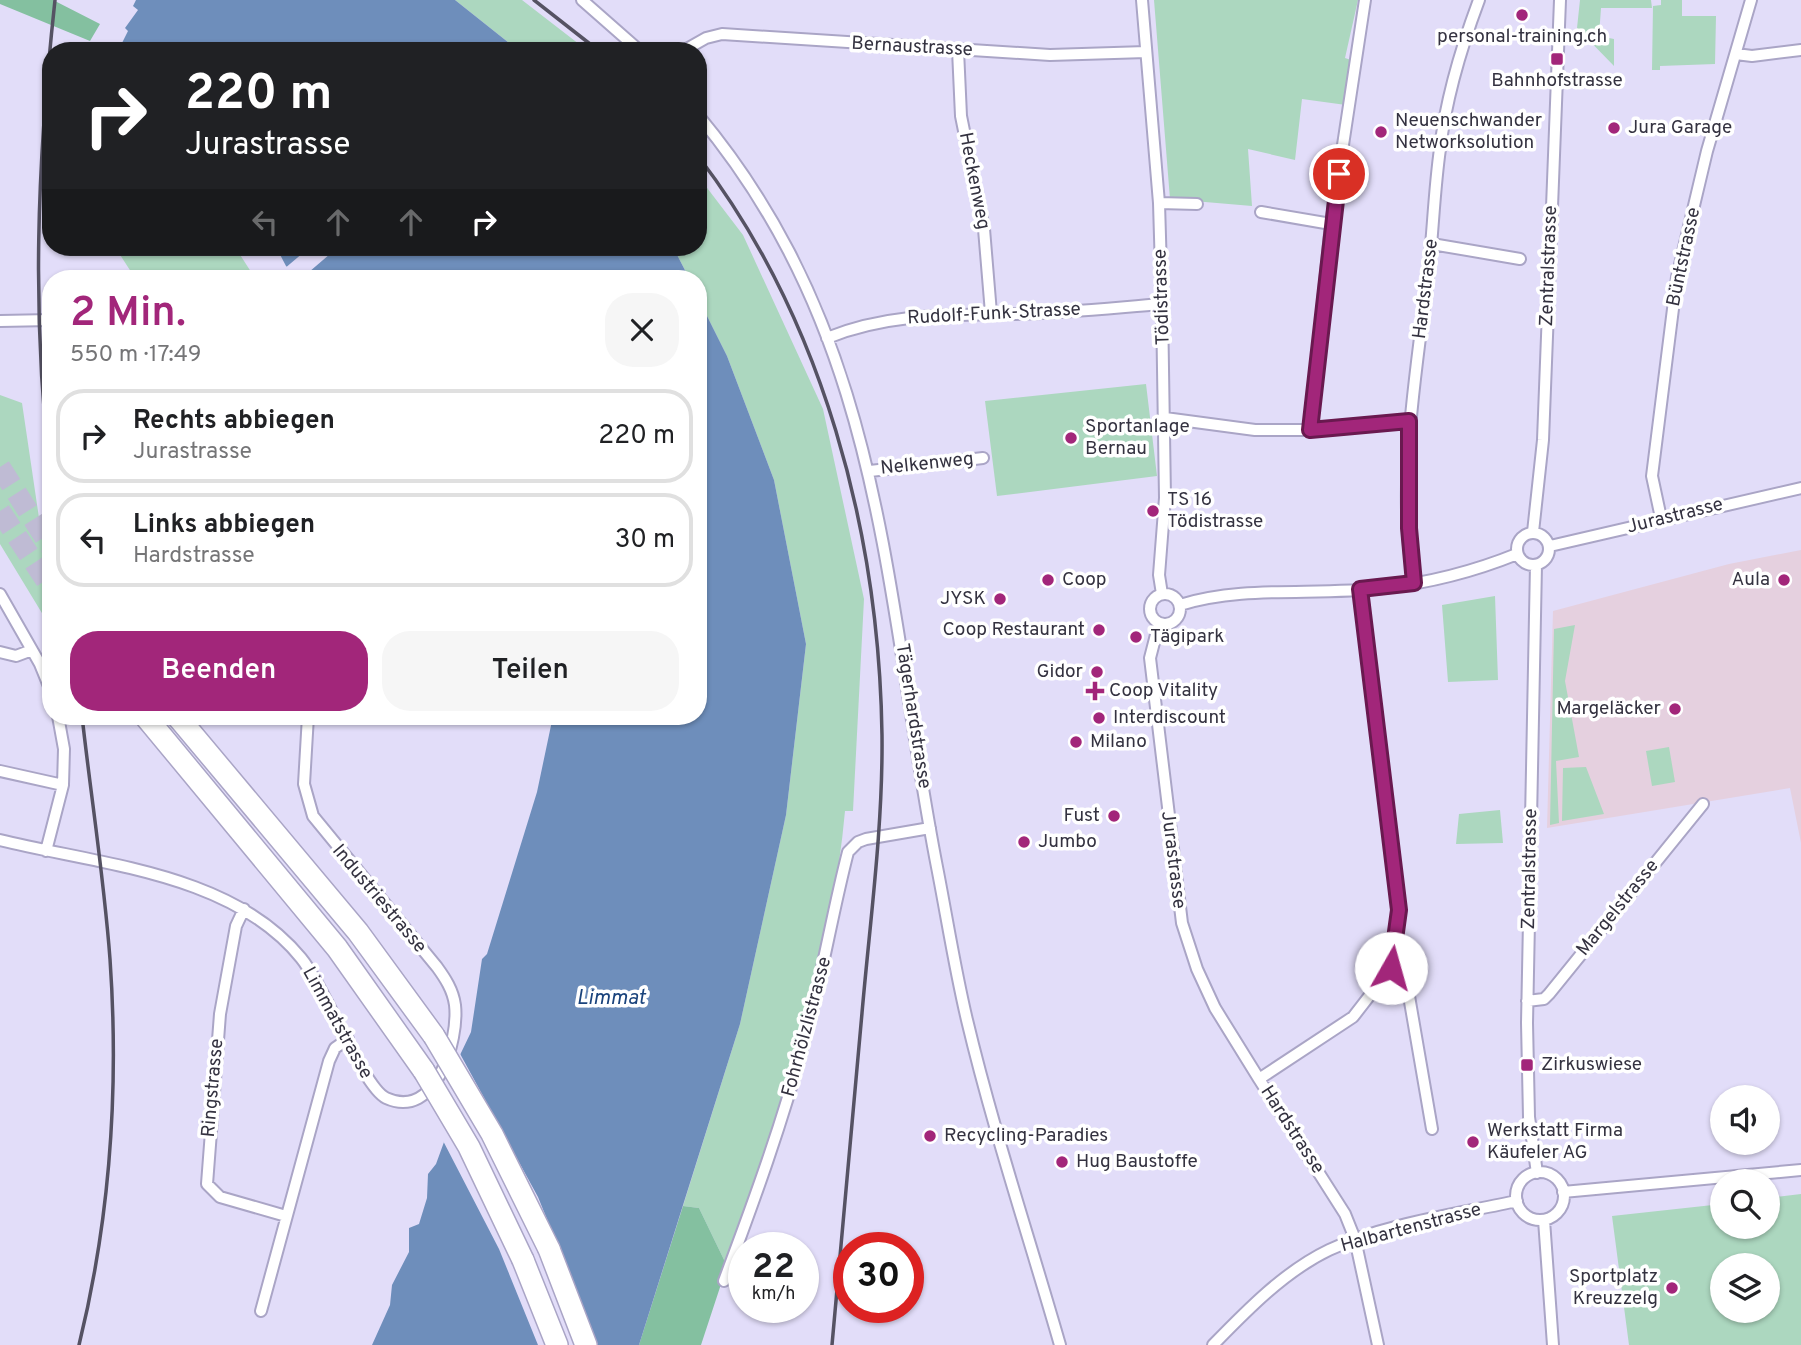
<!DOCTYPE html>
<html lang="de">
<meta charset="utf-8">
<style>
:root{--surface:#fff;--page:#f6f6f6;--text:#202124;--muted:#757577;--line:#e0e0e0;--accent:#a2267a}
body{margin:0;font-family:Overpass,sans-serif;background:var(--page);color:var(--text);height:100vh;display:flex;flex-direction:column;font-size:26px;white-space:nowrap}
*{box-sizing:border-box;margin:0}
p{font-size:23px;color:var(--muted)}
.icon{flex:none;width:38px;height:38px;fill:none;stroke:currentColor;stroke-width:2;stroke-linecap:round;stroke-linejoin:round}
.map{position:relative;flex:1;overflow:hidden}
.details{position:absolute;left:42px;top:270px;width:665px;height:455px;display:flex;flex-direction:column;background:var(--surface);border-radius:28px;box-shadow:0 2px 5px #0004}
.details>*{flex:none}
.banner{position:absolute;left:42px;top:42px;width:665px;height:214px;border-radius:28px;box-shadow:0 2px 5px #0004;background:#202124;color:#fff;overflow:hidden}
.fabs{position:absolute;left:1710px;top:1085px;display:grid;gap:14px}
.fabs a{display:grid;place-items:center;width:70px;height:70px;border-radius:50%;background:var(--surface);box-shadow:0 2px 5px #0004;font-size:35px}
.speed{position:absolute;left:728px;top:1232px;display:flex;gap:14px;font-size:35px;font-weight:700;text-align:center}
.speed>*{display:grid;place-content:center;width:91px;height:91px;border-radius:50%;background:var(--surface);box-shadow:0 2px 5px #0004;line-height:1}
.speed small{font-size:18px;font-weight:400}
.speed .limit{border:10px solid #d22;background:#fff;color:#111}
.pin{position:absolute;display:grid;place-items:center;width:60px;height:60px;color:#fff;margin:-30px;border:4px solid #fff;border-radius:50%;box-shadow:0 2px 7px #0007}
.me{position:absolute;width:77px;margin:-38px;rotate:7deg;stroke-linejoin:round;filter:drop-shadow(0 0 5px #0008)}
.turn{display:flex;align-items:center;gap:24px;height:147px;padding:0 28px;font-size:32px}
.turn .icon{width:91px;height:91px;stroke-width:2.5}
.turn b{display:block;font-size:49px;line-height:60px}
.lanes{display:flex;align-items:center;height:66px;padding:0 28px;background:#0003;justify-content:center;gap:35px;direction:ltr}
.lanes .off{opacity:.35}
.round{display:grid;place-items:center;flex:none;width:74px;height:74px;border-radius:28px;background:var(--page)}
.overview{display:flex;align-items:center;justify-content:space-between;height:119px;padding:0 28px}
h1{font-size:42px;font-weight:600;line-height:52px;color:var(--accent)}
.button{display:flex;gap:14px;margin-top:auto;padding:14px 28px}
.button a{flex:1;height:80px;border-radius:28px;background:var(--accent);color:#fff;font-size:28px;font-weight:600;line-height:80px;text-align:center}
.button a+a{background:var(--page);color:var(--text)}
ul{padding:0;list-style:none}
li{display:flex;align-items:center;gap:21px;height:94px;margin:0 14px 10px;padding:0 14px;border:4px solid var(--line);border-radius:28px}
li div{flex:1}
li b{display:block;font-size:26px}
li em{font-style:normal}
.map>svg:first-child{display:block}
.education{fill:#e5d0df}
.green{fill:#acd7bf;fill-rule:evenodd}
.forest{fill:#84c0a0}
.water{fill:#6e8ebb}
.pier{fill:#e2ddf9}
.lines{fill:none;stroke-linecap:round;stroke-linejoin:round}
.motorway-tunnel{stroke:#bfbbd4;stroke-width:21;stroke-dasharray:21 10;stroke-linecap:butt}
.minor-casing{stroke:#aaa5c6;stroke-width:14}
.motorway-casing{stroke:#aaa5c6;stroke-width:24}
.minor{stroke:#fff;stroke-width:10}
.motorway{stroke:#fff;stroke-width:21}
.rail{stroke:#555263;stroke-width:3.5}
.motorway-bridge-casing{stroke:#aaa5c6;stroke-width:24;stroke-linecap:butt}
.motorway-bridge{stroke:#fff;stroke-width:21}
.route-casing{stroke:#69194f;stroke-width:18}
.route{stroke:#a2267a;stroke-width:12}
.poi-dot{fill:#a2267a;stroke:#fff;stroke-width:2.5}
.labels{text-anchor:middle;dominant-baseline:central;stroke-width:7;stroke-linejoin:round;paint-order:stroke}
.poi-label{font-size:19px;fill:#343240;stroke:#fff;text-anchor:start}
.street-label{font-size:19px;fill:#343240;stroke:#fff}
.water-label{font-size:21px;font-style:italic;fill:#1a437c;stroke:#fff}
</style>
<div class="map">
<svg width="1801" height="1345" viewBox="0 0 1801 1345">
<rect width="100%" height="100%" fill="#e2ddf9"/>
<path class="education" d="M1801,550V843L1790,788L1547,828L1553,611L1729,564Z"/>
<path class="green" d="M455,0H522L588,51H519Z
M1154,0H1358L1345,58L1351,60L1346,105L1302,99L1295,160L1248,149L1252,206L1170,199Z
M1580,0H1651L1652,8H1601L1599,36L1614,39V66L1577,28Z
M1661,0H1682V16H1716L1715,64L1660,66V70H1652L1653,6L1661,5Z
M698,176L743,235L823,409L864,599L853,811H845C831,967 777,1118 727,1266L699,1208L683,1206L740,1024L786,815L806,644L774,480L727,356L698,298V278H689L673,247H698Z
M115,247H235L255,278H135Z
M1146,384L1157,476L997,496L985,401Z
M0,395L22,403L51,599V628L0,544Z
M1495,596L1498,680L1448,682L1442,605Z
M1575,625L1565,681L1579,757L1556,761L1559,823L1550,825L1554,629Z
M1669,747L1675,782L1652,786L1646,751Z
M1586,767L1604,814L1562,821L1563,768Z
M1500,810L1503,843L1456,844L1459,814Z
M1801,1194V1345H1629L1612,1216L1722,1204V1227H1768V1198ZM1722,1265H1768V1311H1722Z"/>
<path class="forest" d="M0,0H53L100,24L90,41L0,4Z
M683,1206L699,1208L727,1266L701,1345H639Z"/>
<path class="water" d="M136,0H455L519,51H118L128,31L125,28L138,10L133,6Z
M276,247H673L689,278H299L286,266Z
M698,298L727,356L774,480L806,644L786,815L740,1024L639,1345H372L390,1305L392,1285L409,1252V1228L419,1224L427,1198L428,1174L436,1164L444,1142L442,1126L460,1055L471,1032L482,959L487,954L537,792L553,716H698Z"/>
<path class="pier" d="M310,247H323L330,254L302,278H294L284,269Z
M458,1050L538,1197L598,1345H538L499,1249L439,1133Z"/>
<g class="lines">
<path class="motorway-tunnel" d="M0,467L51,547
M0,511L51,588"/>
<defs>
<path id="minor" d="M582,0L640,51
M1142,0L1159,203L1162,304L1165,498L1159,575L1162,594
M958,50L961,116L984,229L991,313
M683,51L706,38L722,34L1050,55L1146,52
M1736,54L1752,56L1801,50
M698,115C886,340 884,596 937,867C947,918 955,970 967,1020C993,1129 1029,1237 1060,1345
M1159,203L1197,204
M1261,212L1331,224
M1432,244L1520,259
M0,321L51,320
M827,338C886,314 945,315 1007,314C1059,314 1111,308 1162,304
M1165,418L1255,430H1310L1409,421
M1310,430L1331,224L1365,0
M870,471L983,458
M1661,518L1652,476L1677,277L1707,151L1751,0
M1533,532L1543,440L1560,0
M1517 549a16 16 0 1 1 32 0a16 16 0 1 1-32 0Z
M1550,546L1801,488
M1536,565L1527,1023L1529,1117L1537,1173
M1414,583C1396,486 1416,373 1428,276C1433,234 1434,191 1440,149C1446,98 1461,48 1479,0
M1360,589L1399,910L1391,968L1353,1017L1259,1079L1345,1214L1355,1239L1378,1345
M1150 609a15 15 0 1 1 30 0a15 15 0 1 1-30 0Z
M0,594L40,664L51,691
M1180,605C1244,585 1316,596 1383,588C1428,583 1475,571 1517,554
M1159,623L1150,658L1182,923L1197,969L1215,1008L1259,1079
M0,652L16,656L32,650
M0,771L63,785
M0,840C101,865 232,873 301,958C325,987 363,1087 386,1098C436,1121 459,1040 455,1005C453,990 445,978 437,967L313,816L304,784L308,716
M46,851L63,785L64,749L58,716
M244,909L236,926L220,1014L207,1184L220,1197L286,1216
M1391,968L1401,976L1409,996L1432,1129
M1527,1001L1544,999L1549,994L1703,804
M1516 1196a24 24 0 1 1 48 0a24 24 0 1 1-48 0Z
M1563,1192L1801,1170
M1544,1220L1553,1345
M724,1281C754,1201 783,1121 805,1038C822,977 832,914 848,852L858,842L866,839L930,828
M261,1311L329,1061L335,1048L348,1039
M1213,1345C1247,1310 1285,1271 1329,1250C1384,1224 1457,1214 1517,1201"/>
<path id="motorway" d="M145,716L337,948L424,1071
M177,716L358,932L434,1036
M549,1249L586,1345
M523,1260L557,1345"/>
</defs>
<use href="#minor" class="minor-casing"/>
<use href="#motorway" class="motorway-casing"/>
<use href="#minor" class="minor"/>
<use href="#motorway" class="motorway"/>
<path class="rail" d="M534,0L599,51
M698,156C823,319 879,532 882,735C883,828 870,921 862,1013C852,1123 842,1234 832,1345
M51,480C31,315 37,165 55,0
M79,1345C110,1219 119,1088 110,959C104,878 91,797 82,716"/>
<defs>
<path id="motorway-bridge" d="M434,1036L492,1134L549,1249
M424,1071L469,1147L523,1260"/>
</defs>
<use href="#motorway-bridge" class="motorway-bridge-casing"/>
<use href="#motorway-bridge" class="motorway-bridge"/>
</g>
<g class="lines">
<defs>
<path id="route" d="M1339,174L1310,430L1409,421V528L1414,583L1360,589L1399,910L1391,968"/>
</defs>
<use href="#route" class="route-casing"/>
<use href="#route" class="route"/>
</g>
<g class="poi-dot">
<circle cx="1522" cy="15" r="7"/>
<rect x="1550" y="52" width="14" height="14" rx="3.5"/>
<circle cx="1614" cy="128" r="7"/>
<circle cx="1381" cy="132" r="7"/>
<circle cx="1071" cy="438" r="7"/>
<circle cx="1153" cy="511" r="7"/>
<circle cx="1048" cy="580" r="7"/>
<circle cx="1784" cy="580" r="7"/>
<circle cx="1000" cy="599" r="7"/>
<circle cx="1099" cy="630" r="7"/>
<circle cx="1136" cy="637" r="7"/>
<circle cx="1097" cy="672" r="7"/>
<path d="M1091.5 680.5h7v7h7v7h-7v7h-7v-7h-7v-7h7z"/>
<circle cx="1675" cy="709" r="7"/>
<circle cx="1099" cy="718" r="7"/>
<circle cx="1076" cy="742" r="7"/>
<circle cx="1114" cy="816" r="7"/>
<circle cx="1024" cy="842" r="7"/>
<rect x="1520" y="1058" width="14" height="14" rx="3.5"/>
<circle cx="930" cy="1136" r="7"/>
<circle cx="1473" cy="1142" r="7"/>
<circle cx="1062" cy="1162" r="7"/>
<circle cx="1672" cy="1288" r="7"/>
</g>
<g class="labels">
<g class="poi-label">
<text x="1522" y="37" text-anchor="middle">personal-training.ch</text>
<text x="1557" y="81" text-anchor="middle">Bahnhofstrasse</text>
<text x="1395" y="121">Neuenschwander<tspan x="1395" dy="22">Networksolution</tspan></text>
<text x="1628" y="128">Jura Garage</text>
<text x="1085" y="427">Sportanlage<tspan x="1085" dy="22">Bernau</tspan></text>
<text x="1167" y="500">TS 16<tspan x="1167" dy="22">Tödistrasse</tspan></text>
<text x="1062" y="580">Coop</text>
<text x="1770" y="580" text-anchor="end">Aula</text>
<text x="986" y="599" text-anchor="end">JYSK</text>
<text x="1085" y="630" text-anchor="end">Coop Restaurant</text>
<text x="1150" y="637">Tägipark</text>
<text x="1083" y="672" text-anchor="end">Gidor</text>
<text x="1109" y="691">Coop Vitality</text>
<text x="1661" y="709" text-anchor="end">Margeläcker</text>
<text x="1113" y="718">Interdiscount</text>
<text x="1090" y="742">Milano</text>
<text x="1100" y="816" text-anchor="end">Fust</text>
<text x="1038" y="842">Jumbo</text>
<text x="1541" y="1065">Zirkuswiese</text>
<text x="1487" y="1131">Werkstatt Firma<tspan x="1487" dy="22">Käufeler AG</tspan></text>
<text x="944" y="1136">Recycling-Paradies</text>
<text x="1076" y="1162">Hug Baustoffe</text>
<text x="1658" y="1277" text-anchor="end">Sportplatz<tspan x="1658" dy="22">Kreuzzelg</tspan></text>
</g>
<g class="street-label">
<text transform="translate(912 47) rotate(3)">Bernaustrasse</text>
<text transform="translate(974 181) rotate(79)">Heckenweg</text>
<text transform="translate(1684 257) rotate(-78)">Büntstrasse</text>
<text transform="translate(1549 266) rotate(-88)">Zentralstrasse</text>
<text transform="translate(1426 289) rotate(-83)">Hardstrasse</text>
<text transform="translate(1162 297) rotate(-92)">Tödistrasse</text>
<text transform="translate(994 314) rotate(-3)">Rudolf-Funk-Strasse</text>
<text transform="translate(927 464) rotate(-6)">Nelkenweg</text>
<text transform="translate(1675 516) rotate(-14)">Jurastrasse</text>
<text transform="translate(913 716) rotate(81)">Tägerhardstrasse</text>
<text transform="translate(1173 860) rotate(83)">Jurastrasse</text>
<text transform="translate(1530 869) rotate(-89)">Zentralstrasse</text>
<text transform="translate(379 899) rotate(50)">Industriestrasse</text>
<text transform="translate(1618 908) rotate(-51)">Margelstrasse</text>
<text transform="translate(337 1023) rotate(61)">Limmatstrasse</text>
<text transform="translate(807 1027) rotate(-75)">Fohrhölzlistrasse</text>
<text transform="translate(213 1088) rotate(-85)">Ringstrasse</text>
<text transform="translate(1292 1130) rotate(57)">Hardstrasse</text>
<text transform="translate(1411 1228) rotate(-15)">Halbartenstrasse</text>
</g>
<g class="water-label">
<text x="611" y="998">Limmat</text>
</g>
</g>
</svg>
<div class="fabs">
<a><svg class="icon" aria-label="sound" viewBox="0 0 24 24"><path d="M4 9h4l5-4v14l-5-4H4zM17 9q2 3 0 6"/></svg></a>
<a><svg class="icon" aria-label="search" viewBox="0 0 24 24"><circle cx="10" cy="10" r="6"/><path d="M15 15l6 6"/></svg></a>
<a><svg class="icon" aria-label="layers" viewBox="0 0 24 24"><path d="M12 4l9 5-9 5-9-5zM3 14l9 5 9-5"/></svg></a>
</div>
<div class="speed"><div>22<small>km/h</small></div><div class="limit">30</div></div>
<div class="pin" style="left:1339px;top:174px;background:#d93025"><svg class="icon" aria-label="arrive" viewBox="0 0 24 24"><path d="M6 21V4h12l-3 4 3 4H6"/></svg></div>
<svg class="me" style="left:1391px;top:968px" viewBox="-20 -20 40 40"><circle r="19" fill="#fff"/><path d="M0-13L10 11 0 6-10 11z" fill="#a2267a"/></svg>
<div class="banner">
<div class="turn"><svg class="icon" aria-label="right" viewBox="0 0 24 24"><path d="M7 20v-9h11M14 6l5 5-5 5"/></svg><div><b>220 m</b>Jurastrasse</div></div>
<div class="lanes"><svg class="icon off" aria-label="left" viewBox="0 0 24 24"><path d="M17 20v-9H6M10 6l-5 5 5 5"/></svg><svg class="icon off" aria-label="ahead" viewBox="0 0 24 24"><path d="M12 20V5M6 11l6-6 6 6"/></svg><svg class="icon off" aria-label="ahead" viewBox="0 0 24 24"><path d="M12 20V5M6 11l6-6 6 6"/></svg><svg class="icon" aria-label="right" viewBox="0 0 24 24"><path d="M7 20v-9h11M14 6l5 5-5 5"/></svg></div>
</div>
<section class="details">
<div class="overview"><div><h1>2 Min.</h1><p>550 m · 17:49</p></div><a class="round"><svg class="icon" aria-label="close" viewBox="0 0 24 24"><path d="M6 6l12 12M18 6L6 18"/></svg></a></div>
<ul>
<li><svg class="icon" aria-label="right" viewBox="0 0 24 24"><path d="M7 20v-9h11M14 6l5 5-5 5"/></svg><div><b>Rechts abbiegen</b><p>Jurastrasse</p></div><em>220 m</em></li>
<li><svg class="icon" aria-label="left" viewBox="0 0 24 24"><path d="M17 20v-9H6M10 6l-5 5 5 5"/></svg><div><b>Links abbiegen</b><p>Hardstrasse</p></div><em>30 m</em></li>
</ul>
<div class="button"><a>Beenden</a><a>Teilen</a></div>
</section>
</div>
